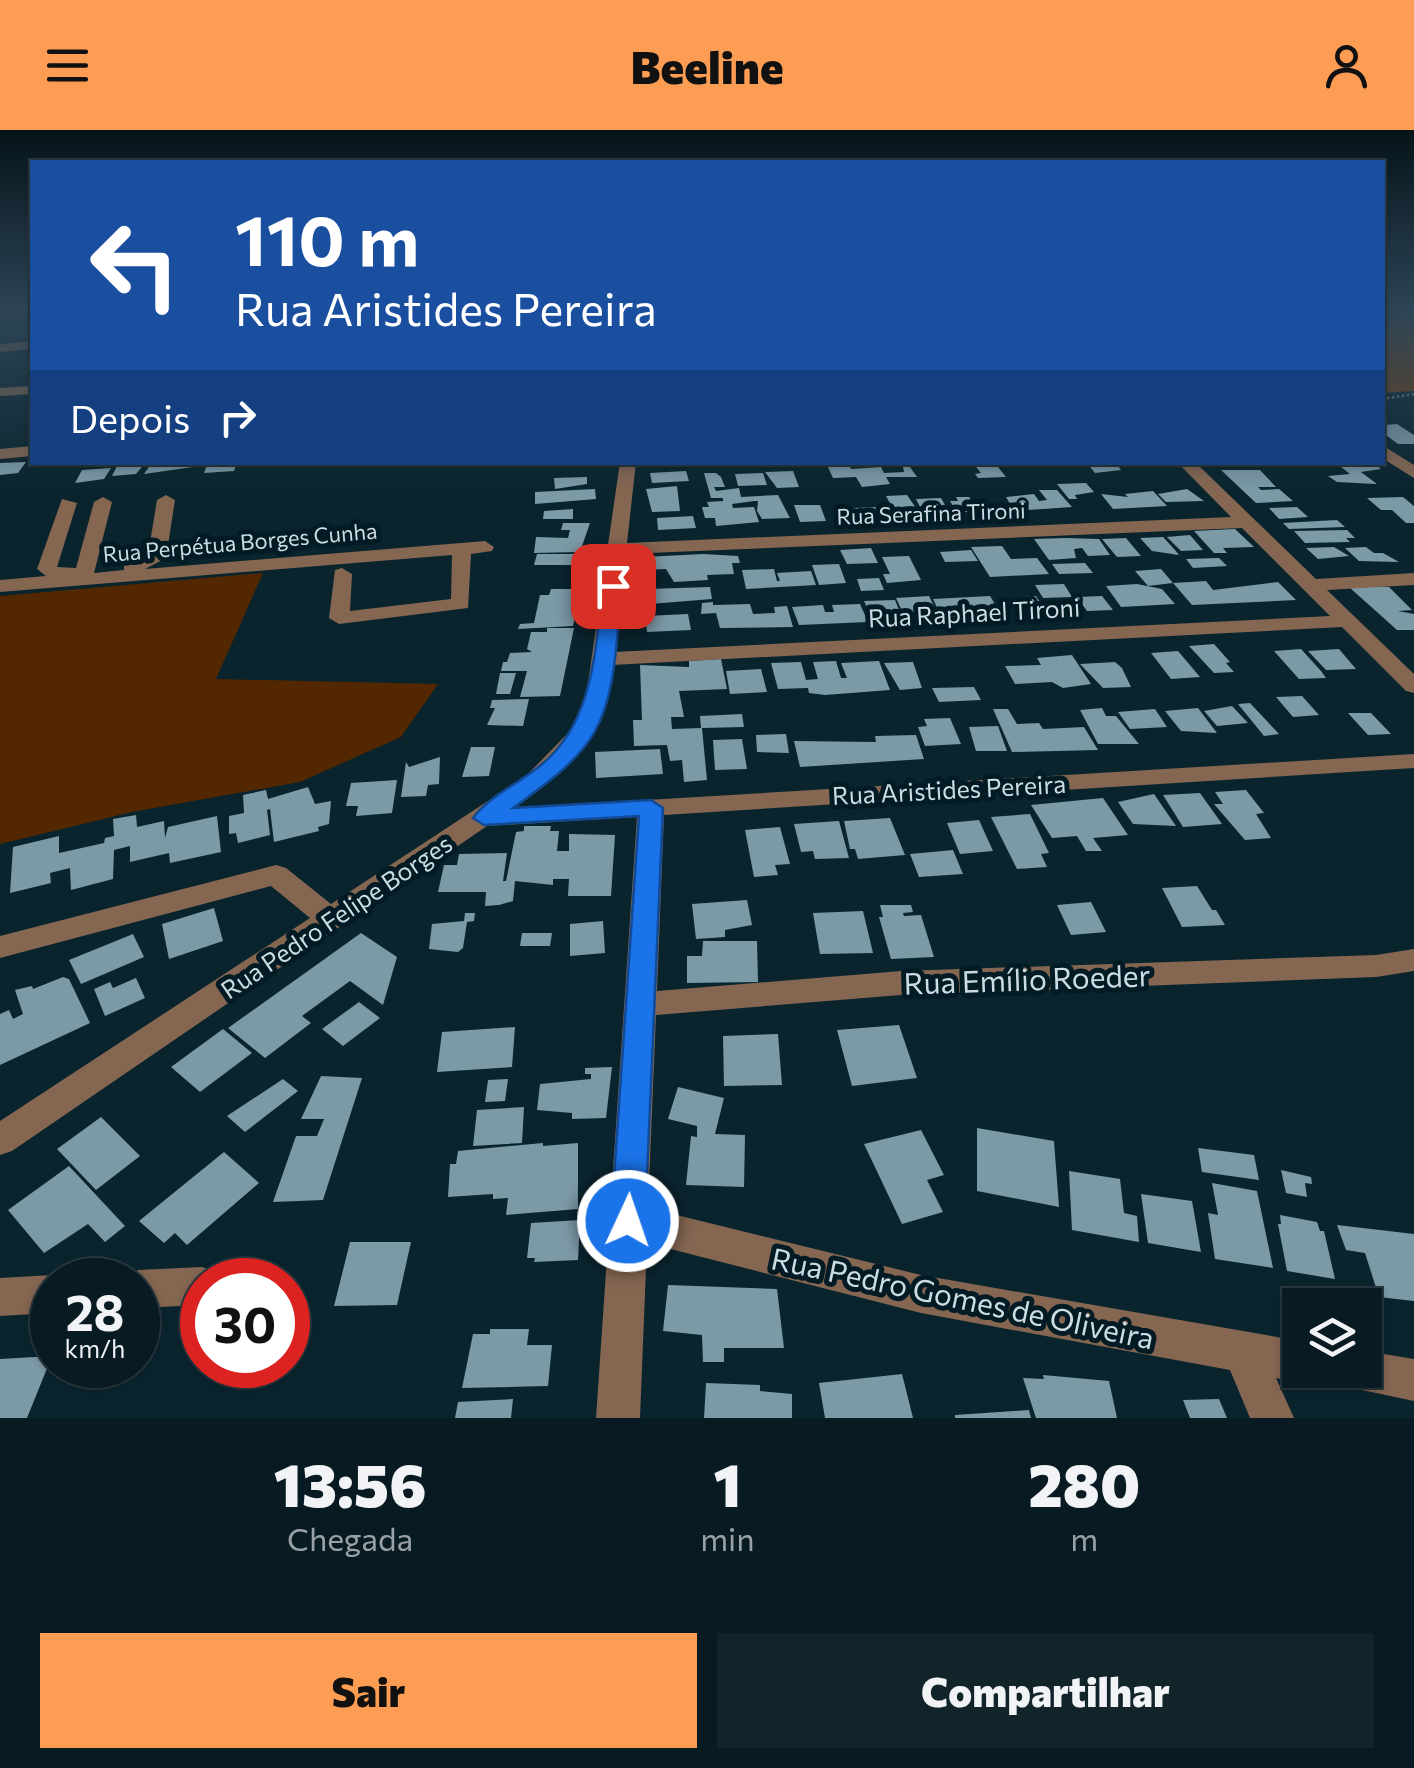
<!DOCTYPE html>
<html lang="pt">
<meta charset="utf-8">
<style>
:root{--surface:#081b22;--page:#11242a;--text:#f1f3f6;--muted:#98a1a5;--line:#293940;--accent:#fc9d53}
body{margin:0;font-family:Commissioner,sans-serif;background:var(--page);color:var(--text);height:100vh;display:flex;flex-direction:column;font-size:38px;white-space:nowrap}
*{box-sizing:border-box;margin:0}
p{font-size:32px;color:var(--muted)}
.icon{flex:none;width:55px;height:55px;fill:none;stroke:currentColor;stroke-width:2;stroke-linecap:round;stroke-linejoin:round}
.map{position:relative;height:1288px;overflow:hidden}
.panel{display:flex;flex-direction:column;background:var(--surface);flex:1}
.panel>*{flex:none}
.banner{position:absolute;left:30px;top:30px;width:1355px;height:305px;border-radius:0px;box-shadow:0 2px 8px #0004,0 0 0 2px var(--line);background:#1a4fa0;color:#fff;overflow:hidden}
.controls{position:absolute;left:1282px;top:1158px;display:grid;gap:20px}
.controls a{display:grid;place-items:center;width:100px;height:100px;border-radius:0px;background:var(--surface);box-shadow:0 2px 8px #0004,0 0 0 2px var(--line);font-size:50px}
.speed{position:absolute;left:30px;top:1128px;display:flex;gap:20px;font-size:50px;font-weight:700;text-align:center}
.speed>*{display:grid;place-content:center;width:130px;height:130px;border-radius:50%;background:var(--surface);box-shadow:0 2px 8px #0004,0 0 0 2px var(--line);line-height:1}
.speed small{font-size:25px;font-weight:400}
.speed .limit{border:15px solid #d22;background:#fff;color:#111}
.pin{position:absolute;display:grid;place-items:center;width:85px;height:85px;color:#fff;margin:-42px;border-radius:20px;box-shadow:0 5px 15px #0006}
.me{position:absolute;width:110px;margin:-55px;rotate:3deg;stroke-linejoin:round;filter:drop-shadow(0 0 8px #0008)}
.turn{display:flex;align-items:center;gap:35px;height:210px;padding:0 40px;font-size:45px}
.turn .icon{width:130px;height:130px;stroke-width:2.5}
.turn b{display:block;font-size:70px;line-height:85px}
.then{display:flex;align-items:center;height:95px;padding:0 40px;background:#0003;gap:20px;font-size:38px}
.eta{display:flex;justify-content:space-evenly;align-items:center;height:170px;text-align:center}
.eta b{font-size:60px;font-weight:800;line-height:70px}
.primary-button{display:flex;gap:20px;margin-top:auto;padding:20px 40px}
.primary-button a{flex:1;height:115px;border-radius:0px;background:var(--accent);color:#111;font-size:40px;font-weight:800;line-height:115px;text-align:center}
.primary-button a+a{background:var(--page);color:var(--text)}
header{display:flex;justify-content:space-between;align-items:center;height:130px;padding:0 40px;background:var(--accent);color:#111;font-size:45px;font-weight:800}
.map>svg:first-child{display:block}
.green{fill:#532700}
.forest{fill:#744118}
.building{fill:#7c99a6}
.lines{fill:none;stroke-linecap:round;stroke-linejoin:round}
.path{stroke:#647981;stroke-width:2.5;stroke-dasharray:2.5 2.5;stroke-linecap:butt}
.minor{fill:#846651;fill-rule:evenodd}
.route{fill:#1a73e8;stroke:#114b97;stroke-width:2.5}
.labels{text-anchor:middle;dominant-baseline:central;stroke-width:10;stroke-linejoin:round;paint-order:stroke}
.far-street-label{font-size:22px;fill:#cddce3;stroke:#021b24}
.street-label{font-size:25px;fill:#cddce3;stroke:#021b24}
.near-street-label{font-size:30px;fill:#cddce3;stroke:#021b24}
</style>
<header><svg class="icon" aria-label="menu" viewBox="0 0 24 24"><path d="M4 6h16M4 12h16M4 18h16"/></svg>Beeline<svg class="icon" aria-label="person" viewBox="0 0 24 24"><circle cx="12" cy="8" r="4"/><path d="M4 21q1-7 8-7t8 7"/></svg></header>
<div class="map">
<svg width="1414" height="1288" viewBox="0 0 1414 1288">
<rect width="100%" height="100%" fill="#0a242e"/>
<path class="green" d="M263,443L216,549L438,554L401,607L300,652L132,682L0,714V466Z"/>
<path class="forest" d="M1382,182H1414V261L1383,263Z"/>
<path class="building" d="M1397,294L1414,305V314H1398L1382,302V295Z
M26,332L18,343L0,345V333Z
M119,332H146L136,344L112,346Z
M177,332L208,334L237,332L234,341L204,343L207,335L144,344L151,334Z
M1086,332H1115L1121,340L1095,343Z
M1335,332H1373L1381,339L1361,342L1377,354L1337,352L1328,346L1350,344Z
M849,334L851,339L881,337L884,343L904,342L903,337H910L917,347H886L890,354L862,357L856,347L833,348L827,335Z
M976,337H998L1006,347L978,348L975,344L981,343Z
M111,338L104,349L75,353L82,340Z
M1221,340H1260L1276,357H1258L1261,360L1279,359L1293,371L1256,373Z
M686,341L689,351L652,353L650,343Z
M793,341L799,357L777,358L765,342Z
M704,343H716L721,347L725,357H714L716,361L739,358L741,367L778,365L790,388L762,389L757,381L758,371H754L732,374L733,378L754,377L759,392L716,396L715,388H705L702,377H709L707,372L723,371V368H711Z
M763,343L767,355L738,356L735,344Z
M587,347V354L555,359L554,348Z
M1086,353L1094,362L1075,365L1077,369H1069L1057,354Z
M677,356L680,381L652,382L646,359Z
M595,359L596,369L535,374V362Z
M1187,359L1204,371L1166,372L1158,364Z
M1039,360H1057L1072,377L1014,381L1006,367L1034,364L1039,371L1047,370Z
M1153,361L1167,376L1113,379L1101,364L1128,367L1125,364Z
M907,365L916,378L920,377L916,369L941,368L952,387L912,386L907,377H892L886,366Z
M956,367H969L979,381L951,383L947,376H953L950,371H958Z
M1403,367L1414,376V393H1406L1392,380H1381L1367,368Z
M794,375H820L826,391L800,392Z
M883,377L888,392L860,393L853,378Z
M1297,377L1308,387L1279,389L1269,378Z
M573,379V389H543L544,381Z
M693,386L696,398L658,400L657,388Z
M1337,390L1345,397L1289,399L1283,393Z
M563,393H590L580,422L534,423L536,407L568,408L570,400H561Z
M1235,399L1254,417L1223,418L1227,423H1214L1194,401Z
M1347,400L1355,408H1346L1350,412L1305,413L1294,401Z
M1190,405L1203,420L1181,421L1167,407Z
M1163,407L1175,420L1179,425L1152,421L1140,408Z
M1066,408L1099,409L1110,425L1088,426L1082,418L1074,419L1076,428L1049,430L1034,409Z
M1126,408L1141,426L1117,427L1102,409Z
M1002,416L1011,429L1037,428L1049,444L990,447L971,417Z
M1334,417L1349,426L1318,429L1306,418Z
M1366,417L1374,423H1383L1399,432L1359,431L1345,418Z
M871,418L878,433L847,434L840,420Z
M971,420L978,431L945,432L940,422Z
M537,424H580L578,435H534Z
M703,424L738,426L740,433H732L734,444L707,445L708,450L674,452L666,439L645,440L644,427Z
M909,426L921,450L887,453L883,444H890L882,427Z
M1219,428L1227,436L1193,438L1186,429Z
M1085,433L1093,443L1059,444L1052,434Z
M839,434L846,453L819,455L812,435Z
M774,439L777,451H780L777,443L811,441L816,455L746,459L742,440Z
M1161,439L1173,453L1148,456L1135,441Z
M879,448L884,460L861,461L857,449Z
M1206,451L1213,460L1278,452L1296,470L1192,475L1173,453Z
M1064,454L1072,467L1043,468L1035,455Z
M1137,454L1162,459L1175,474L1121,477L1106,456Z
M710,457L712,469L650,474L648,459Z
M1349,457H1389L1412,480L1398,481L1414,484V500H1397Z
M551,459H585L583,477H572L571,481L576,482L573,496L518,499L520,494L534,493L540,465H549Z
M929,466L940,488L906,490L896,468Z
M990,466L1001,484L942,488L933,469Z
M1036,466L1047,483L1021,484L1010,468Z
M1102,466L1113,480L1087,481L1077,467Z
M895,470L902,487L872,489L864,471Z
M713,472V475L750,474L753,484L775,483L774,477L787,476L793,497L720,498L716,483L701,484L702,473Z
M860,474L868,492L799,495L792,477L823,475L825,482H834L832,475Z
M688,484L691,500L647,502L645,486Z
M547,498H574L560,566L520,567L527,541H501L503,532H507L510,523L532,522L527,519L531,502H547Z
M1214,514L1230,532L1226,533L1234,542L1214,543L1189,516Z
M1301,519L1321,541L1326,548L1299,549L1274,521Z
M1339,519L1356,539L1326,540L1308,521Z
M1178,521L1200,547L1171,549L1151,523Z
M1072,525L1091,554L1063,558L1052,552L1015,554L1005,536L1041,535L1037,528Z
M721,529L727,559L679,561L684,587H671L672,599L701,598L700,586L742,584L744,597L702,598L707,650L684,652L682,630L670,631L667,615L634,616L633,590H642L640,535L689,537V531Z
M836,531L841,548H847L841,533L879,531L890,560L825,565L809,563L808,558L778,559L771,533L801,532L806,550L818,549L813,532Z
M913,532L922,558L900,560L884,533Z
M1115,532L1122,538L1131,557L1103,558L1080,534Z
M761,539L767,562L730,564L726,541Z
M500,543H516L510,564H496Z
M974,557L981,570L939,572L932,558Z
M1302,566L1319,585L1293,587L1276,567Z
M529,569L523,596L487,595L495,578H490L492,570Z
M1250,573L1279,604L1264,606L1238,574Z
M1232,576L1248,593L1217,596L1204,581Z
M1102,578L1106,586H1116L1139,614H1098L1080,580Z
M1198,578L1217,603L1181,601L1165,581Z
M993,579H1008L1017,594L1039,593L1043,599L1084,597L1098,620L1012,622Z
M1155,579L1167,597L1130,599L1118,582Z
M1348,583H1371L1391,604L1368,605Z
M950,588L961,614L925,616L918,597L927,596L924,589Z
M998,596L1007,621H976L969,597Z
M786,604L789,623L757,622L756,605Z
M916,605L924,629L800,637L794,611L876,612L875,606Z
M742,609L747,639L715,640L713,610Z
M471,617H495L489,646L462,647Z
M660,619L663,644L596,648L595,622Z
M440,627L439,654L428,655L426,666L401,667L406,632L409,637Z
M397,650L392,683L356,686L358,676H346L351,653Z
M308,657L315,674L331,671L329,694L318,697L319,701L274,712L270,679L267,680L270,705L238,713L236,703L229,704V686L244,683L243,665L266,660L268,669Z
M1246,660L1264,683L1256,684L1271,708L1245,710L1214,674H1223L1215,662Z
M1200,663L1222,694L1183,697L1163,665Z
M1154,664L1176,696L1133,694L1118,672Z
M1103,668L1128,705L1093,708L1102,721H1086L1077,706L1052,708L1031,675Z
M1030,684L1049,723L1041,724L1047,737L1017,739L991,687Z
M136,685L137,697L164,691L165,708L168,697L217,686L221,722L170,733L169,723L130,732V716L114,720L113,749L71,760L70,738L50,743L51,753L10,763L13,717L59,706V723L104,713L105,708L114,706L113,689Z
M890,688L905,725L858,729L855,719H850L844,691Z
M979,690L993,721L960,724L947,693Z
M839,691L849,728L815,729L813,721L801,722L794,694Z
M524,696H551L550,701H559L557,721H569V704L615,705L611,766H568L569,749H553V755L515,751L513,771L499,775L485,776L486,762H438L444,735H457L459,724L507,723L503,751H506L516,702L524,701Z
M780,697L790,734L775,735L778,745L754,747L745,700Z
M953,720L963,744L919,747L910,724Z
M1197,756L1212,780H1216L1225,795L1182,797L1162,758Z
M747,770L752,795L725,800V807L696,809L692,774Z
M1091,772L1106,802L1071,805L1057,775Z
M880,775H911L913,782L903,783L904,786L921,785L934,827L891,829L879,787H883Z
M214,778L223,811L169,829L162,794Z
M863,781L873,823L820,824L813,783Z
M465,783H475L474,791L467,792L463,818L458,822L429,819L432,794L464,791Z
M603,791L605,823L570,826V794Z
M361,803L397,827L383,875L350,851L302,886L311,893L265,928L228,898Z
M522,803H552L550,816H520Z
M133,804L144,827L81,854L69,830Z
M703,811H757L758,852L687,853V826H702Z
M63,847L69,849L90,893L0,935V884L9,880L13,889L23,884L15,860L32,856L33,859Z
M136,848L145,868L105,886L94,859L110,852L113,858Z
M359,872L380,888L343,916L322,899Z
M899,895L917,948L852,956L837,900Z
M515,897L512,937L437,942L442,902Z
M223,899L252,923L200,962L171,937Z
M778,904L782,955L724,956L723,906Z
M612,937L606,988L572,989V983L537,980L540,954L591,949V944H585V938Z
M321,946L362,948L323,1070L273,1072L296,1006H317L324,989H301Z
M283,949L298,961L245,1002L227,986Z
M508,949L505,971L485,972L488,950Z
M678,957L724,968L715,1004L745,1005L744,1057L686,1055L691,1006L697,1007V996L668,989Z
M524,977L522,1013L473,1016L477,980Z
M101,987L140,1026L96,1060L57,1019Z
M977,998L1054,1011L1059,1077L977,1061Z
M921,1000L944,1045L927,1050L943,1082L902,1094L864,1014Z
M543,1013V1016L578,1013V1079L506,1085L508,1068L493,1069V1064L448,1067L450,1034H456L458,1021Z
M1198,1018L1254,1025L1259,1050L1202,1042Z
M224,1022L259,1053L187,1115L175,1103L164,1113L139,1091Z
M69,1036L125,1096L105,1112L88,1094L44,1123L8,1080Z
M1281,1040L1311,1047L1312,1054L1305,1053L1307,1067L1286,1063Z
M1069,1041L1120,1049L1124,1083L1137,1086L1139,1112L1072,1100Z
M1212,1053L1257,1061L1273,1138L1215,1129L1208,1083L1218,1085Z
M1141,1064L1192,1071L1201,1122L1148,1113Z
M1280,1085L1317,1092L1320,1101H1324L1335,1149L1287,1141L1278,1094H1281Z
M580,1090L578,1130L534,1132L535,1128H527L531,1093Z
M1337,1095L1414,1104V1171L1379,1167L1365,1123L1346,1120Z
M350,1112H411L397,1175L334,1176Z
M668,1155L777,1159L784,1218H724V1232H703L702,1205L663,1201Z
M490,1199H529L527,1215H552L548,1256L462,1258L473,1204H490Z
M52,1226L27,1288H0V1229Z
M902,1244L913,1288H825L819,1253Z
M1043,1245L1109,1251L1117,1288H1036L1023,1248L1044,1249Z
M706,1253L760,1255V1261L792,1264V1288H704Z
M513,1269L511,1288H455L458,1272Z
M1219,1269L1227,1288H1190L1183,1270Z
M1029,1280L1031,1288H955V1285Z"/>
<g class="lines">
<path class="path" d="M1382,269L1414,264"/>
<path class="minor" d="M32,211V219L0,222V214Z
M32,256V264L0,266V258Z
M1382,315L1414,335V348L1382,328Z
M32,316V326L0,329V319Z
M620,332H636L627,413L1231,387L1177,332H1195L1316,449L1414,443V455L1327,460L1414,544V563L1406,561L1342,497L612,535C604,605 571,639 514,678L1414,624V638L664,685L657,861L901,841L1376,825L1414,819V841L1376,847L901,865L656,885L648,1078L921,1145L1300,1211V1240H1317L1315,1247L1300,1253L1276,1248L1294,1288H1250L1230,1240L921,1183L647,1113L640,1288H596L637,687L487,696L12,1021L0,1025V991L310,788L271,756L0,828V806L276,735L286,738L331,774L526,646L572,599L586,567ZM1242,398L1330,486L614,522L625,424Z
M166,365L175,370L166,428L145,439L485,411L494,417L492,421L471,424L468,478L339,494L329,488L335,440L342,438L352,444L350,481L451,469L452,425L0,462V450L46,446L37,439L62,369L77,373L57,437L76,438L94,372L103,367L112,372L94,443L124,440V433L148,425L157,370Z
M202,1137L216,1142L219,1150H202V1175L138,1178V1150H122L138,1140Z
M52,1145L65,1150H52V1183L0,1186V1148Z
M1365,1221L1414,1229V1271L1338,1255L1332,1240H1365Z"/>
</g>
<linearGradient id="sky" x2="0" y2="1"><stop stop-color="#061419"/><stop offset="0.5" stop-color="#2d4557"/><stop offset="1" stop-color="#2d4557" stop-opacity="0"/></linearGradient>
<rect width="1414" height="362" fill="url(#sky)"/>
<path class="route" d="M613,450L622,456C616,502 618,561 594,603C575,635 541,657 513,678L651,670L663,678L645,1091L640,1102L628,1107L616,1102L611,1091L639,686L484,695L473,688C489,666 520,653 541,635C595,591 594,520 604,456Z"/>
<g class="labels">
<g class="far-street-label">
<text transform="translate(931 383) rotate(-2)">Rua Serafina Tironi</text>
<text transform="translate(240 412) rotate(-5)">Rua Perpétua Borges Cunha</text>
</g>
<g class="street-label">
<text transform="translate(974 482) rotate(-3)">Rua Raphael Tironi</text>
<text transform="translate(949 659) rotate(-3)">Rua Aristides Pereira</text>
<text transform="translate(336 786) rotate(-34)">Rua Pedro Felipe Borges</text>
</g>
<g class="near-street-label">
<text transform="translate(1027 848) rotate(-2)">Rua Emílio Roeder</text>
<text transform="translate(963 1167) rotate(12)">Rua Pedro Gomes de Oliveira</text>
</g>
</g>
</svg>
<div class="controls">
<a><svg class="icon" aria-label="layers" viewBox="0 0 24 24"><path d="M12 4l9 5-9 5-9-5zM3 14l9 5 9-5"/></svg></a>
</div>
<div class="speed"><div>28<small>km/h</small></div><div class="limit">30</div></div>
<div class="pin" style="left:613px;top:456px;background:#d93025"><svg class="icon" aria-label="arrive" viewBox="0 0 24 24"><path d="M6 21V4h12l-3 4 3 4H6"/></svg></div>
<svg class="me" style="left:628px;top:1091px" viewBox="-20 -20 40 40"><circle r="17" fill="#1a73e8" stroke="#fff" stroke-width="3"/><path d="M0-11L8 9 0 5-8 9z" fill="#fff"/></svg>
<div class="banner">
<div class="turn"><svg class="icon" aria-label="left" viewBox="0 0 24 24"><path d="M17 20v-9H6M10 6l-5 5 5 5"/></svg><div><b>110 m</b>Rua Aristides Pereira</div></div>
<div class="then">Depois<svg class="icon" aria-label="right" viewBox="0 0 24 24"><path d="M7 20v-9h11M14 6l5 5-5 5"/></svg></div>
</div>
</div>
<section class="panel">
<div class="eta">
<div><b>13:56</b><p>Chegada</p></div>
<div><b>1</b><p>min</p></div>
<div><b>280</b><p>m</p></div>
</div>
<div class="primary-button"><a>Sair</a><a>Compartilhar</a></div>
</section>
